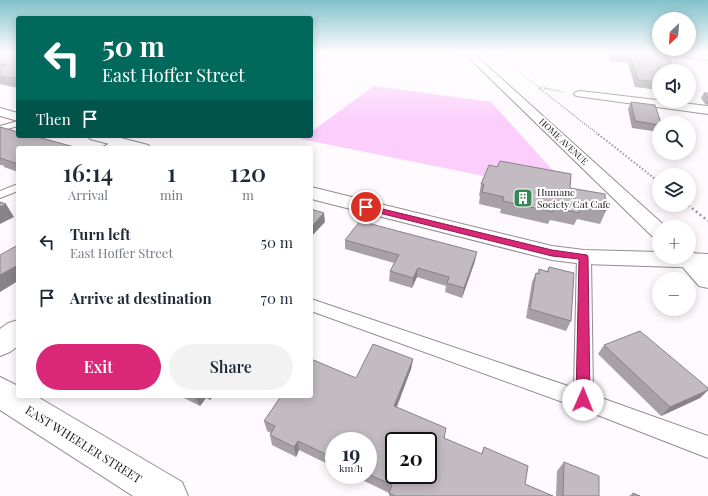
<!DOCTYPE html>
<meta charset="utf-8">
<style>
:root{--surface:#fff;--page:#f2f2f3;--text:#1f2937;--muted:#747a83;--accent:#db2777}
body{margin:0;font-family:"Playfair Display",serif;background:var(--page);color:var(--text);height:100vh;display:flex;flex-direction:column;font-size:15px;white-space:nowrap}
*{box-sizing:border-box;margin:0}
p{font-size:13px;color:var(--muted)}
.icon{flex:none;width:22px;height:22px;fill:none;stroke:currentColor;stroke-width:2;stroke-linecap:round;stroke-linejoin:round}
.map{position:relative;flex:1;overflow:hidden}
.side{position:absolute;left:16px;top:146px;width:297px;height:252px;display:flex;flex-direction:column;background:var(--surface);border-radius:4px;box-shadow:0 2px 10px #0003}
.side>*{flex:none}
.banner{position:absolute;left:16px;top:16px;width:297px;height:122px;border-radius:4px;box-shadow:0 2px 10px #0003;background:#00695c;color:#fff;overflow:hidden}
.needle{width:26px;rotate:205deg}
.fabs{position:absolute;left:652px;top:12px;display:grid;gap:8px}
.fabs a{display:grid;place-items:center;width:44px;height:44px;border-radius:50%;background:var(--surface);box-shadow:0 2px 10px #0003;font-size:20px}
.speed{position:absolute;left:325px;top:432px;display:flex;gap:8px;font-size:20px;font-weight:700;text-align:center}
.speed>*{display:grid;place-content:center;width:52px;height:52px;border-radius:50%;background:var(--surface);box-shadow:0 2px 10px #0003;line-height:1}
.speed small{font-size:10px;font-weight:400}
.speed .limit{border:2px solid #111;border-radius:6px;background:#fff;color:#111}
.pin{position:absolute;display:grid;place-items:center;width:34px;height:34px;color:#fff;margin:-17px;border:2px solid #fff;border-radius:50%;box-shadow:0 1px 4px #0007}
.me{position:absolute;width:44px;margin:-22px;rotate:1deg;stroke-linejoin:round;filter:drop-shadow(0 0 3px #0008)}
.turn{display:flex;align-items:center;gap:14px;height:84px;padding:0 20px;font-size:18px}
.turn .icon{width:52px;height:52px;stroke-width:2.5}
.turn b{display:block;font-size:28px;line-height:34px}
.then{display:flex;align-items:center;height:38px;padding:0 20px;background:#0003;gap:8px;font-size:15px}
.eta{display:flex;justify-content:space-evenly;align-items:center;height:68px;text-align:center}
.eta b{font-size:24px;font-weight:600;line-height:28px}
.button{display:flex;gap:8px;margin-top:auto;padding:8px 20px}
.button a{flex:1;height:46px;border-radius:24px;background:var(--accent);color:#fff;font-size:16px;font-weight:600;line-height:46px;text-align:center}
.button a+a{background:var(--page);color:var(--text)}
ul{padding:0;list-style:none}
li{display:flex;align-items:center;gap:12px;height:56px;padding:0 20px}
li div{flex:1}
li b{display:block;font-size:15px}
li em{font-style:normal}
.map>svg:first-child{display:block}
.green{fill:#fbcefc}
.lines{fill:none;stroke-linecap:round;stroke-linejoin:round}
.service-casing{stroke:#938c93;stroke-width:2}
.minor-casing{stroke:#938c93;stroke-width:2}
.secondary-casing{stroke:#938c93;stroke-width:2}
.path-far3{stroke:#9c989c;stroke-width:1;stroke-dasharray:1 1.5;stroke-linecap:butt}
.path-far2{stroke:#9c989c;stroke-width:1.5;stroke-dasharray:1 1.5;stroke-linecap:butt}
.path-far1{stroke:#9c989c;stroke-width:2;stroke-dasharray:1.5 2;stroke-linecap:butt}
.path{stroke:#9c989c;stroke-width:2.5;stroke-dasharray:2 3;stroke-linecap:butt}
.service{fill:#fff;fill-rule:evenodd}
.minor{fill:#fff;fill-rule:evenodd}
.secondary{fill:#fff;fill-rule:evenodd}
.wall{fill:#a7a1a7}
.shaded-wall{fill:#888388}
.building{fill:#c2bbc2;stroke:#888388;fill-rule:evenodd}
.route{fill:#db2777;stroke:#8e194d}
.labels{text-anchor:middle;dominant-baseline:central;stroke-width:4;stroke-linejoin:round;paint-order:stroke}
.far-street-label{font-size:9px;fill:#181518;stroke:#fff}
.poi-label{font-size:10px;fill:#181518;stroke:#fff;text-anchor:start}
.near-street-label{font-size:12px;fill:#181518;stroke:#fff}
</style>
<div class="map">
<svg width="708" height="496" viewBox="0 0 708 496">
<rect width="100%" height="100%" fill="#fefafe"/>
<path class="green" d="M374,86L491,102L567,186L494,178L301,139L306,136H311V132Z"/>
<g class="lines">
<defs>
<path id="service" d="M18,121V126L0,131V126Z
M118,139L122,142C116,148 109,148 101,148Z
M18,184V191L0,198V191Z
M584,253L589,254L591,257L593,395L708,436V458L582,409L311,311V299L574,388L577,257L579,254Z"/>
<path id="minor" d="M687,53L708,54V60L687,57L686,55Z
M580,91L708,106V114L576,96L574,94L576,92Z
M0,108L18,113V121L0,116Z
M88,136H113L148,145L151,148H125L90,139Z
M311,187L552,246L584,250L659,252V257H689V253L708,254V268L584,264L552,260L315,200L311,198Z
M18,320V346L10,352L0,356V329L8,323Z
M0,377L18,386V396H36L182,482L188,496H133L0,410Z"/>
<path id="secondary" d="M464,53H473L666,227H659V238L652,236Z
M689,251L693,252L708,266V288L699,286L674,257H689Z"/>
</defs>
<use href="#service" class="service-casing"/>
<use href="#minor" class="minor-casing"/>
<use href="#secondary" class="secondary-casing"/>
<path class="path-far3" d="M495,53L541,89
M539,87L549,89"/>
<path class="path-far2" d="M539,88L599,135
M544,88L564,92"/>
<path class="path-far1" d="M598,134L659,182"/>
<path class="path" d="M688,205L708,221"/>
<use href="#service" class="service"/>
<use href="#minor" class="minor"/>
<use href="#secondary" class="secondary"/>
</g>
<path class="wall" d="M0,53H18V88L0,84Z
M609,53H666L659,71V90L635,87L628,63L610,61Z
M695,53H708V54Z
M704,93H708V105L705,104L701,98Z
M631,102L659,123V132L632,128L628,109Z
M0,127L18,148V172L4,167L3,165H0Z
M497,167L570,188L606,211L600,224L577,219L574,225L550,220L548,224L500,213L501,209L479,204L480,196H479L481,184Z
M345,240L475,261L462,298L445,292L446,286L417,277L412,288L389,281L390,271L394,263L345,249Z
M549,267L571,321L566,331L526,318L532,282L536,273H538L539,269L547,271Z
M604,345L708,388V390L700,398L661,416L598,354Z
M413,359L411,369L397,407L444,438L481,454L484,447L525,484L553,496H389V493L352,475H368V441H334V467L299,450L296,457L272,445L270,435L271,433L267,431L264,421L356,378Z
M180,396H213L210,400L206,398L200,406Z
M564,462L599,496H556L557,471Z
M633,493L640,496H629Z"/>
<path class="shaded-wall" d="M6,204L14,217L0,224V207Z
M324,213L325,222L311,237V227Z
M477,252L475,261L462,298L464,288Z
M18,265V281L0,292V275Z
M418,268L417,277L412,288L413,278Z
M413,359L411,369L393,416L394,406Z
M708,390L700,398L661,416L670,407Z
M196,396H205L206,398L200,406L195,397Z
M208,396H213L210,400Z
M298,441L299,450L296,457L294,447Z"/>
<path class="building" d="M8,53H18V79L0,76V66L6,65L0,64V54Z
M612,53H666L676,71H659V82L638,80L630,56L613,55Z
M704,93H708V99Z
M631,102L655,105L661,123H659V125L635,121Z
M0,127L18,132V136H34L78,148H18V164L0,158Z
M500,161L571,174L570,188L605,194L606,211L579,206V213L553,207V212L503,201L504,197L482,192L484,184H481L489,165L497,167Z
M0,202L6,204L0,207Z
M311,209L324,213L311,227Z
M360,221L477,252L464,288L447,283L449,277L418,268L413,278L390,271L399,255L345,240Z
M18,245V265L0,275V255Z
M549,267L574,273L571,321L530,309L536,273L539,274V269L548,272Z
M640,331L708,388V390L670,407L604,345Z
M373,344L413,359L394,406L446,428L444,438L482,454L484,447L528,466L525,484L553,496H395L389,493L392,485L368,474V441H334V458L298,441L294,447L270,435L275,426L264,421L281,396H311V359L356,378ZM394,441H428V475H394Z
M564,462L599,476V496H563Z
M633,493L640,496H633Z"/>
<linearGradient id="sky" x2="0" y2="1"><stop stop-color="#81c1cb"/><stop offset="0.43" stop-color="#fffdff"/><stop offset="1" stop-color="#fffdff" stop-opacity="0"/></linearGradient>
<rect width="708" height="122" fill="url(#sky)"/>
<path class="route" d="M366,205L552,250L587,255L588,257L590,400L588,405L583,407L578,405L576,400L579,259L552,256L363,209V206Z"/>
<defs>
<symbol id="building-square" viewBox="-11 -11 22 22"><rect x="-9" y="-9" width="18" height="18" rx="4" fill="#388757" stroke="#fff"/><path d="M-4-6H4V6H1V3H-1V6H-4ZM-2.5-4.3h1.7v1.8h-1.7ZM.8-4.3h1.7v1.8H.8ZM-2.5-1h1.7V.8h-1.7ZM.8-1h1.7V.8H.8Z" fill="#fff"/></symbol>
</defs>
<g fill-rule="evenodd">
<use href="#building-square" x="512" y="187" width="22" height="22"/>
</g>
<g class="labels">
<g class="far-street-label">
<text transform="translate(564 141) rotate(43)">HOME AVENUE</text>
</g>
<g class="poi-label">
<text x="537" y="192">Humane<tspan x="537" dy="12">Society/Cat Cafe</tspan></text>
</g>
<g class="near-street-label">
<text transform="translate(84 444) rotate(32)">EAST WHEELER STREET</text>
</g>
</g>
</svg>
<div class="fabs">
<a><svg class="needle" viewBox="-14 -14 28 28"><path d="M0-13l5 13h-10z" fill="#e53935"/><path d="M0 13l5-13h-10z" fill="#747a83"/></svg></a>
<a><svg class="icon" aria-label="sound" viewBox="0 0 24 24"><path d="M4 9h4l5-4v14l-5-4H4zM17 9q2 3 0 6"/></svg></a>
<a><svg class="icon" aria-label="search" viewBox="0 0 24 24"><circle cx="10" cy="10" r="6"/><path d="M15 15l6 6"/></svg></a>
<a><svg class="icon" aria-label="layers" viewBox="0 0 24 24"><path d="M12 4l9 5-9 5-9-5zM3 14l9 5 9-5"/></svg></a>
<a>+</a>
<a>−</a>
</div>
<div class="speed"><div>19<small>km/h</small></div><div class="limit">20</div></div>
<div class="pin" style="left:366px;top:207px;background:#d93025"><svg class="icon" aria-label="arrive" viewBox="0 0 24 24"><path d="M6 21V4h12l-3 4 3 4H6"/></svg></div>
<svg class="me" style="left:583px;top:400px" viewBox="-20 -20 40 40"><circle r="19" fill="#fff"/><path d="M0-13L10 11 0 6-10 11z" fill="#db2777"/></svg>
<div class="banner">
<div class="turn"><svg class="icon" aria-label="left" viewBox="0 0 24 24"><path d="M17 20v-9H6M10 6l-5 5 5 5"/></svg><div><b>50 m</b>East Hoffer Street</div></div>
<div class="then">Then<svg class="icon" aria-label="arrive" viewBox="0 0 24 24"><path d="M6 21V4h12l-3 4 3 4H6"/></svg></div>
</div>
<section class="side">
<div class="eta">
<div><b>16:14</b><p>Arrival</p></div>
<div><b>1</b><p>min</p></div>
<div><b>120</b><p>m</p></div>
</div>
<ul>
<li><svg class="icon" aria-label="left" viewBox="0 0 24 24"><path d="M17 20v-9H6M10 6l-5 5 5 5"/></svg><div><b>Turn left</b><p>East Hoffer Street</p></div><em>50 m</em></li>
<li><svg class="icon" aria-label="arrive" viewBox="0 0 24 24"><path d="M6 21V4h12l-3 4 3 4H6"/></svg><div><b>Arrive at destination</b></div><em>70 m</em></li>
</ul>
<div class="button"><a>Exit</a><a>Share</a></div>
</section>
</div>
